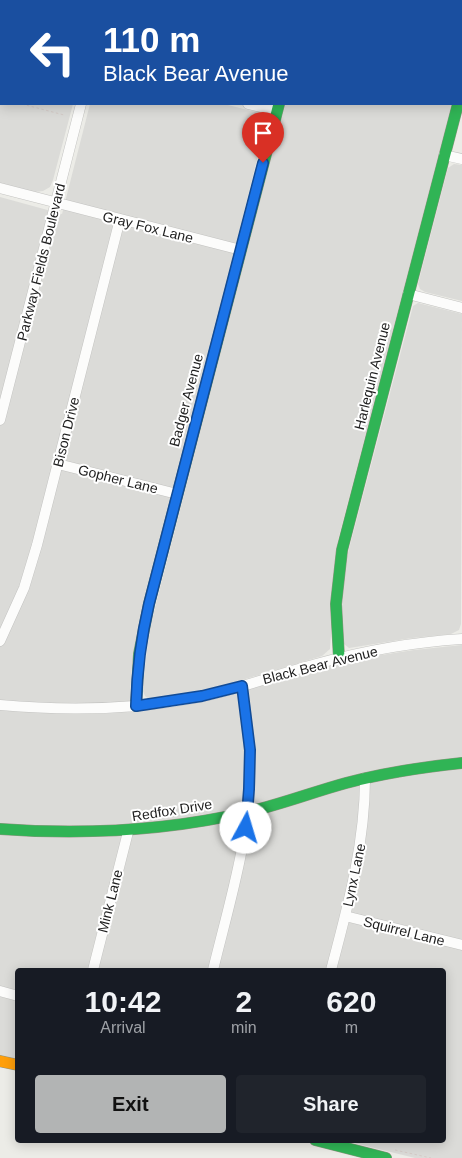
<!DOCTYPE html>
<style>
:root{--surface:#171b24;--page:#20242c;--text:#f1f3f6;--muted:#9ea1a6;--accent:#b2b4b4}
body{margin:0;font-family:Helvetica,sans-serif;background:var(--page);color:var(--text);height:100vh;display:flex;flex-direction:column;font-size:19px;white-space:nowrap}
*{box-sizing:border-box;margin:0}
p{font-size:16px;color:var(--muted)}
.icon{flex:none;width:28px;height:28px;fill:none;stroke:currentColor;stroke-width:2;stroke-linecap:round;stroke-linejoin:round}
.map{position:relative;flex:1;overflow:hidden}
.panel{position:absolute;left:15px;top:968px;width:431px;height:175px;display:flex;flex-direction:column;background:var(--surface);border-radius:5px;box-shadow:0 2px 12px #0003}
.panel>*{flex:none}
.banner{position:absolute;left:0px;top:0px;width:462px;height:105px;box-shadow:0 2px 12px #0003;background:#1a4fa0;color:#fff;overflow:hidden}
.pin{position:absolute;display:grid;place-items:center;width:42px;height:42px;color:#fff;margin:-51px -21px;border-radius:50% 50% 50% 0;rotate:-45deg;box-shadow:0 0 5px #0007}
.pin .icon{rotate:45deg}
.me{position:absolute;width:55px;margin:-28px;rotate:6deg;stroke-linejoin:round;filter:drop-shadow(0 0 4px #0008)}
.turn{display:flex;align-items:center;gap:18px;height:105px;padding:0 20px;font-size:22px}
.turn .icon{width:65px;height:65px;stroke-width:2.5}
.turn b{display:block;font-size:35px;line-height:42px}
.eta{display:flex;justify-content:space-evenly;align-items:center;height:85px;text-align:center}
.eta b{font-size:30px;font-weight:700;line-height:35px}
.primary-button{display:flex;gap:10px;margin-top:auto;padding:10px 20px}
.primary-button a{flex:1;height:58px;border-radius:5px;background:var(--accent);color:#111;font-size:20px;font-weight:700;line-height:58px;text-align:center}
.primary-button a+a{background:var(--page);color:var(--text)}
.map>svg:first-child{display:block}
.residential{fill:#dbdbd8}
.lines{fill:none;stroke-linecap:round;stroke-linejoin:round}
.street-casing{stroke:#c3c3c1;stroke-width:11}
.fast-casing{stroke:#909581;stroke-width:12}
.slow-casing{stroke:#909581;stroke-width:12}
.path{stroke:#d5cbc7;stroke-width:1;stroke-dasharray:2.5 2.5;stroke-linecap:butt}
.street{stroke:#fcfcfb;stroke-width:10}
.fast{stroke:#30b455;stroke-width:11}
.slow{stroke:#ff9f0a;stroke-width:11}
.route-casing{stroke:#114b97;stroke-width:12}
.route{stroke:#1a73e8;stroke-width:9}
.labels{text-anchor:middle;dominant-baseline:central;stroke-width:4;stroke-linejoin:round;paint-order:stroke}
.street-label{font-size:14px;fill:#1e1e1e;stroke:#fff}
</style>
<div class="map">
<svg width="462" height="1158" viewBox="0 0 462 1158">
<rect width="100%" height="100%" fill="#ecece7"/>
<path class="residential" d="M311,0H462L461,66V1H310Z
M0,46L1,104H73L53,180L50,187L43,191L35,192L0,183Z
M90,104H224L260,113L265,118L266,123L132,666L129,712L169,708L207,701L316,669L368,657L414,650L462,645V1158H415L342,1140H444V970H18L17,1059L0,1055V197L62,214Z
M284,104H452L338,540L330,649L322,656L229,684L188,693L149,699L145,696L142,689L150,627Z
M454,164L462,165V301L425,292L420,289L418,284L448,168Z
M418,303L462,314L461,624L459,630L451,634L412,638L349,648L344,644L341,620L345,564L413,306Z"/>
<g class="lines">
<defs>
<path id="street" d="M39,1V0
M108,1V0
M178,1V0
M305,1V0
M0,40L1,41
M461,89L462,87
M248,104L277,111
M444,155L462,159
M0,188L241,250
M408,294L462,308
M0,420L81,104
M58,464L177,494
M0,641L24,588L37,545L120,219
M0,705C67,711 134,710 200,697C240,689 277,674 316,664C364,651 413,642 462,639
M345,916L462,945
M93,970L128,832
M213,970C229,904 250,838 250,769C250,741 246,713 242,686
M331,970C348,906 365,844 365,778
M0,991L18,996"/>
<path id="fast" d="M339,658L336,604L342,550L458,104
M136,706L139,654L149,604L279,104
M0,829C84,835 166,831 248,812C282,804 313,792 346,783C384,773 423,767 462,763
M315,1140L386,1158"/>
<path id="slow" d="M0,1061L18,1065"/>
</defs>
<use href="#street" class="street-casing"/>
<use href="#fast" class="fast-casing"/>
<use href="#slow" class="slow-casing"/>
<path class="path" d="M0,98H1
M22,104L64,115
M395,1150L431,1158"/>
<use href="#street" class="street"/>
<use href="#fast" class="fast"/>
<use href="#slow" class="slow"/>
</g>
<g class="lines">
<defs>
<path id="route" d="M246,828L249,789L250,750L242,686L202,696L136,706C137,671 141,638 149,604L263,163"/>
</defs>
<use href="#route" class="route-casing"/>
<use href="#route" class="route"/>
</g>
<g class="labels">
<g class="street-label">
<text transform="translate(148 227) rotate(14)">Gray Fox Lane</text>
<text transform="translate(41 262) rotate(-76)">Parkway Fields Boulevard</text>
<text transform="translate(372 376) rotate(-76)">Harlequin Avenue</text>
<text transform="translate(186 400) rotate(-75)">Badger Avenue</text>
<text transform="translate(66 432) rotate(-76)">Bison Drive</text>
<text transform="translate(118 479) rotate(14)">Gopher Lane</text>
<text transform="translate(320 665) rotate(-14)">Black Bear Avenue</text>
<text transform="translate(172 810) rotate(-9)">Redfox Drive</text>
<text transform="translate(354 875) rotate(-78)">Lynx Lane</text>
<text transform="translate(110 901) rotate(-76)">Mink Lane</text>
<text transform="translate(404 931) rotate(14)">Squirrel Lane</text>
</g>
</g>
</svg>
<div class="pin" style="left:263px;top:163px;background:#d93025"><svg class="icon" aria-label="arrive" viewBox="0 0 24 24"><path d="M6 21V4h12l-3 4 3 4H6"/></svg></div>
<svg class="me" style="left:246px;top:828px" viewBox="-20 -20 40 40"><circle r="19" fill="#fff"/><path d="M0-13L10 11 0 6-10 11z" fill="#1a73e8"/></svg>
<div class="banner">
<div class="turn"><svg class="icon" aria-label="left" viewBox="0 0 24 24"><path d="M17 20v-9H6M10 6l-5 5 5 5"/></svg><div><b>110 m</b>Black Bear Avenue</div></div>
</div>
<section class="panel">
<div class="eta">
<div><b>10:42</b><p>Arrival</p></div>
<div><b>2</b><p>min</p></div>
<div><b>620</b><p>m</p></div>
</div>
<div class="primary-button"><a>Exit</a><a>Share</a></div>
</section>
</div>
